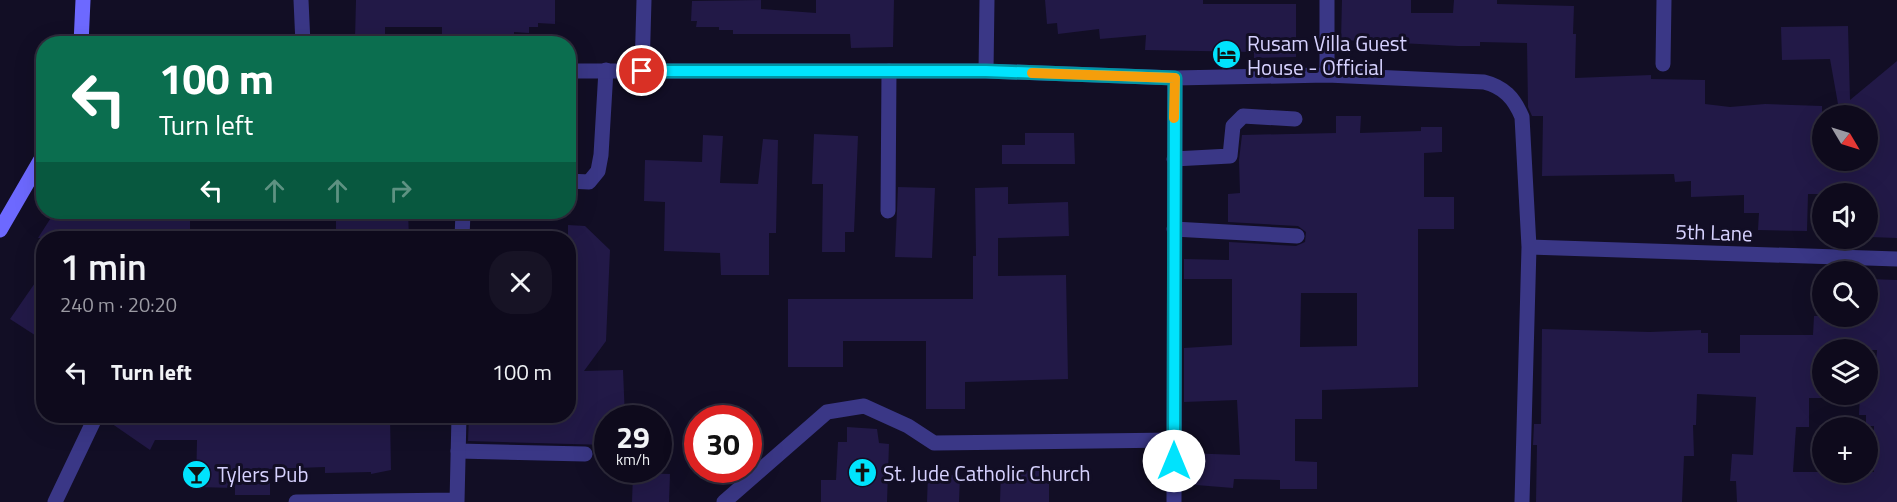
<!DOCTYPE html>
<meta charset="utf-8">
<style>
:root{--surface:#0e0a1c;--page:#171325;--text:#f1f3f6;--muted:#9b9aa3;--line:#2e2b3b}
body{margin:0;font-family:"Titillium Web",sans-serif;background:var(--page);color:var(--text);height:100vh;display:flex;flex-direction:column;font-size:22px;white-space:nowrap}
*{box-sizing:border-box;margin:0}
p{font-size:20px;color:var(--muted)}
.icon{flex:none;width:33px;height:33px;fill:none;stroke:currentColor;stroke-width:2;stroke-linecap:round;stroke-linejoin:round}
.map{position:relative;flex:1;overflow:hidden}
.side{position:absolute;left:36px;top:231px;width:540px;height:192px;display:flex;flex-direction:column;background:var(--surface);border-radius:24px;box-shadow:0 6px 24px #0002,0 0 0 2px var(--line)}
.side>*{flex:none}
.guide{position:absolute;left:36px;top:36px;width:540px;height:183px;border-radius:24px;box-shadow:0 6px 24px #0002,0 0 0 2px var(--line);background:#0b6e4f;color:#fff;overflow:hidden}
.needle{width:39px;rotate:128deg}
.tools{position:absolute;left:1812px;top:105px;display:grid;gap:12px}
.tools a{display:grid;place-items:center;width:66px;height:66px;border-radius:50%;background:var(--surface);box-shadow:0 6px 24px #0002,0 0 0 2px var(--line);font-size:30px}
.speed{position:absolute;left:594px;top:405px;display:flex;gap:12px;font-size:30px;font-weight:700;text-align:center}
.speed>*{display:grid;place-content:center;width:78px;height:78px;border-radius:50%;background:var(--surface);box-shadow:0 6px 24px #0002,0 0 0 2px var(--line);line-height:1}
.speed small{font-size:15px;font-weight:400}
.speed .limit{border:9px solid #d22;background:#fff;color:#111}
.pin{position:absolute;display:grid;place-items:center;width:51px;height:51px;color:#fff;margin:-26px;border:3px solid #fff;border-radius:50%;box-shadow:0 2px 6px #0007}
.me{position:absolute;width:66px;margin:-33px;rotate:0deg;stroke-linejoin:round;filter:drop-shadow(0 0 4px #0008)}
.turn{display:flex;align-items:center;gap:21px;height:126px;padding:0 24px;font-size:27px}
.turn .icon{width:78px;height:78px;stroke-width:2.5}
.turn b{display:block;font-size:42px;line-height:51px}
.lanes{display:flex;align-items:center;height:57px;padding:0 24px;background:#0003;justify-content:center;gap:30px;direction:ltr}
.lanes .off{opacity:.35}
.round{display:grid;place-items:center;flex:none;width:63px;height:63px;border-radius:24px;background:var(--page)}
.summary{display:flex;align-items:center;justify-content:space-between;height:102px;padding:0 24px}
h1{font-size:36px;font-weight:600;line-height:45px}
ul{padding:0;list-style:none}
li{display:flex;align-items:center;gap:18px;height:78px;padding:0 24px}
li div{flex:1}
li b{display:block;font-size:22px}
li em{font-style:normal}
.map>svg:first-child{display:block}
.building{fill:#221947;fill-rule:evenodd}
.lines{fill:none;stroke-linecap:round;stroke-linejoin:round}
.lane{stroke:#3a3786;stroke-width:15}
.street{stroke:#3a3786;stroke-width:15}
.secondary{stroke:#6d69ff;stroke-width:15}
.route-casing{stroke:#0094a4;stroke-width:15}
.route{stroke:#00e3fd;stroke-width:10}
.slow{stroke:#f59e0b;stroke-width:10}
.labels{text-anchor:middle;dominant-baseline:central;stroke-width:6;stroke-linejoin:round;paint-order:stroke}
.poi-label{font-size:21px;fill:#d7d2ff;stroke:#120e25;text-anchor:start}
.street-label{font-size:21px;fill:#d7d2ff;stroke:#120e25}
</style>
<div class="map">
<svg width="1897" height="502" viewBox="0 0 1897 502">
<rect width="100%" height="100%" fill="#120e25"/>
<path class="building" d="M356,0H555V24L538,23V27H529V33L514,32V44H442V27H385V39H355Z
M761,0V9L816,13V0H894L893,47L851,48L850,34H733V30H719V27H696L697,21H691L692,1Z
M1045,0H1203V4H1296V57L1254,58V52L1145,50L1146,35L1100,39L1099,29L1058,34L1057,23L1047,24Z
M1342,0H1411V13H1453L1454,0H1497V4L1574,6L1573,34H1576L1575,78L1651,75V79L1705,80V104L1730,107L1765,104L1822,106V160H1870L1869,116H1830L1846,103L1838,104L1830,59L1782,60L1781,27L1848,26L1850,100L1897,61V238L1870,237L1868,194H1808L1807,231L1758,230L1759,213H1744V195L1691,197V181L1675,182L1674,174L1542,176L1543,116H1532L1528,107L1527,43L1480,42V46H1458L1341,40Z
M1336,116H1361L1360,133L1421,131V127H1442V152L1424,153V197H1454V229H1418V387L1322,390V419H1295V461L1317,462V489H1280V480L1234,479L1233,488L1184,484V453L1240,455L1237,400L1184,402V348L1232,345V279H1184V259L1229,260V242L1296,246L1305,242L1306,232L1298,226L1228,222V194L1240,193L1239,160L1242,135L1336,133ZM1301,293H1357V346L1300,347Z
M1025,133H1074L1075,164H1002V145H1025Z
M814,134L858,136L854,232H845V252H822L823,184H812Z
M703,135L723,136L720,183L758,184L763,139L778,140L776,233H769V275H721L720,253L664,251L665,202L644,201L645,160L702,162Z
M898,187L935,188L932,258L895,257Z
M1008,187V204L1068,202L1069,236L998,238V276L1066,275L1068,379L965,382V409H926V341H843V367H788V299H973V256H976L975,188Z
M51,212H190V238H101L87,231L83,238H38L54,213Z
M336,212H408L409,238H336Z
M568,225L585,226L610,250L606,341L584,371L623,370L625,418H608V445L468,441L469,416H568Z
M44,270V341L10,319Z
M1868,279L1897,280V502H1737L1736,481H1730L1732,454L1753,455L1756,397L1697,394L1696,425H1693L1694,456H1684L1682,502H1536L1537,445H1533L1534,424H1541L1542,329L1650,332L1701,330V333H1708V353H1740V335H1813L1814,316H1868ZM1822,350H1877L1874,389L1868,388V394H1860L1859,415H1866V426H1874V472H1793L1796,427H1809V398H1822Z
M106,416H195V420L241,421L242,417L390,416L391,470L371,474V472L325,473V467L270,469V495H235V488L196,487L197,440H155L150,450L105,419Z
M847,427L877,429L879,443L889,444L887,502H821V480H836L838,442H847Z
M1001,471H1049V502H1000Z
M633,473L670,474L669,502H632Z
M928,474L960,475L959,502H927Z"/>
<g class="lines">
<path class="lane" d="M1174,159L1230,156L1233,126L1243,116L1295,119
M568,181L589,182L598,171L601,155L606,70
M888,211L889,71
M1174,229L1297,236
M458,451L585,454
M724,502L827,412L864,406L908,426L934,443L1174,440"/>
<path class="street" d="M301,0L303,44
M1663,64L1664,0
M568,71H986L1175,78L1327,75L1484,82C1504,87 1514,98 1522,117L1529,247L1522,502
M642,71L644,0
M986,71L987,0
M1327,75V0
M462,238L463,212
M1529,247L1897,259
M55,502L96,416
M296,502L457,500
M457,502L459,416
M1174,502L1175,78"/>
<path class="secondary" d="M81,44L83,0
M0,230L44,154"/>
</g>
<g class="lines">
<defs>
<path id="route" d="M642,71H986L1175,78L1174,461"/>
</defs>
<use href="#route" class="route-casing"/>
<use href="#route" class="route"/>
<path class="slow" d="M1032,73L1175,78L1174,118"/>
</g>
<defs>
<symbol id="hotel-disc" viewBox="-11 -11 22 22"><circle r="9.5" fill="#00e3fd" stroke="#120e25"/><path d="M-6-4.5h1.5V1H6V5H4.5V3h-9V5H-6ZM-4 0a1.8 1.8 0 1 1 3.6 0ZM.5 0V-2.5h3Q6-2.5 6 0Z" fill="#111"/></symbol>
<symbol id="church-disc" viewBox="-11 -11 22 22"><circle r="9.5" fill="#00e3fd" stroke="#120e25"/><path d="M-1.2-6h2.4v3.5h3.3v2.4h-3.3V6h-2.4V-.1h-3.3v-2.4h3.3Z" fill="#111"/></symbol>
<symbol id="bar-disc" viewBox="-11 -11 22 22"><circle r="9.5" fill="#00e3fd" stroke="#120e25"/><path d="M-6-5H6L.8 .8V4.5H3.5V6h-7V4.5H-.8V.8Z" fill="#111"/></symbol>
</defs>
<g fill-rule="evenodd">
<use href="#hotel-disc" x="1210" y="38" width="33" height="33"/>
<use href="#church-disc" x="846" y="456" width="33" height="33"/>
<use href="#bar-disc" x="180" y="458" width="33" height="33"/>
</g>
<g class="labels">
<g class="poi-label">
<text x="1247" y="43">Rusam Villa Guest<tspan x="1247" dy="24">House - Official</tspan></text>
<text x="883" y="473">St. Jude Catholic Church</text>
<text x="217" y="474">Tylers Pub</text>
</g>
<g class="street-label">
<text transform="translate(1714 232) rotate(2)">5th Lane</text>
</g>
</g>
</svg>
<div class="tools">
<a><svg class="needle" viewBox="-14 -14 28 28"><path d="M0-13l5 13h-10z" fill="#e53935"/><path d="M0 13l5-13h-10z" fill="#9b9aa3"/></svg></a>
<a><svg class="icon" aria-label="sound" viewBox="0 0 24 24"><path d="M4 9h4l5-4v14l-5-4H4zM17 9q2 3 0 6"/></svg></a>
<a><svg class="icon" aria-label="search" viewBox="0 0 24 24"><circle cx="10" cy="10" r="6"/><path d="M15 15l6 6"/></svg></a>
<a><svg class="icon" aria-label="layers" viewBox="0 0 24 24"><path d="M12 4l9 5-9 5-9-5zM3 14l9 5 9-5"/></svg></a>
<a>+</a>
</div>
<div class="speed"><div>29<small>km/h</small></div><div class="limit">30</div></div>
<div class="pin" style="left:642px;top:71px;background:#d93025"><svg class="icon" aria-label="arrive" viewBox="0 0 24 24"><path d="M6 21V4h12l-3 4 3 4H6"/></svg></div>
<svg class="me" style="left:1174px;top:461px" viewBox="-20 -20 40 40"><circle r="19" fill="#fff"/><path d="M0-13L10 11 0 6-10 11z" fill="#00e3fd"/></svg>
<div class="guide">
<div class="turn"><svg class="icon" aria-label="left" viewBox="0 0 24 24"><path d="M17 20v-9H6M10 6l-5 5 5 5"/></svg><div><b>100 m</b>Turn left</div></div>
<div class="lanes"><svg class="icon" aria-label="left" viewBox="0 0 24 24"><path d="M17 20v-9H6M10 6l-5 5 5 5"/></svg><svg class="icon off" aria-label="ahead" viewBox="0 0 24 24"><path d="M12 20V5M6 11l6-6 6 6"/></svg><svg class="icon off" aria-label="ahead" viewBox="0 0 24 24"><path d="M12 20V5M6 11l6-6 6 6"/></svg><svg class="icon off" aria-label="right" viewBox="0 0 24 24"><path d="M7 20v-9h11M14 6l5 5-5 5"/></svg></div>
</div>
<section class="side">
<div class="summary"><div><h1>1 min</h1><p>240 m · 20:20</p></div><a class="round"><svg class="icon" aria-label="close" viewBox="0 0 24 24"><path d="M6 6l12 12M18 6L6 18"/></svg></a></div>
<ul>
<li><svg class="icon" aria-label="left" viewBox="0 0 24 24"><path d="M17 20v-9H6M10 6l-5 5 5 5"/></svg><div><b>Turn left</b></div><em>100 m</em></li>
</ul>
</section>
</div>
